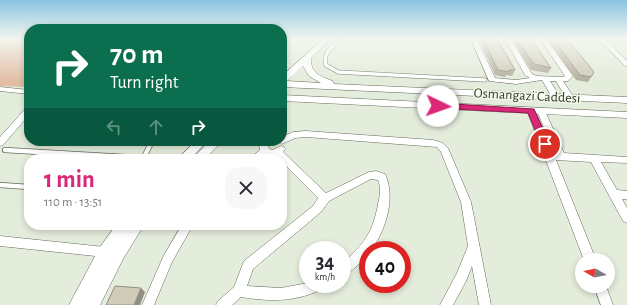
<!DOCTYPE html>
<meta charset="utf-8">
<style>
:root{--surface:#fff;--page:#f7f7f7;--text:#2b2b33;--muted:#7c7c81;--accent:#db2777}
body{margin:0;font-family:"Alegreya Sans",sans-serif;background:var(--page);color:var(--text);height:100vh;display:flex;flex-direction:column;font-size:15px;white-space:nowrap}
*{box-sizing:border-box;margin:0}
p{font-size:13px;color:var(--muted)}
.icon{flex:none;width:22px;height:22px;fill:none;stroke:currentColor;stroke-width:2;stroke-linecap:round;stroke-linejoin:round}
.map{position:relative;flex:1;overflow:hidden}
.side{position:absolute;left:24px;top:154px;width:263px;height:76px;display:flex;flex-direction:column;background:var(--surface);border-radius:16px;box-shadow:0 2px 6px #0003}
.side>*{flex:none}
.top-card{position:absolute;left:24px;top:24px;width:263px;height:122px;border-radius:16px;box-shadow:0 2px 6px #0003;background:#0b6e4f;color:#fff;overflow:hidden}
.needle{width:26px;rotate:279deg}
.buttons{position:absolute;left:575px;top:253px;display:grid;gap:8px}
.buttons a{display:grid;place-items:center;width:40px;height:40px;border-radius:50%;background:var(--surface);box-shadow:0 2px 6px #0003;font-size:20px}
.speed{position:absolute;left:299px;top:241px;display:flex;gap:8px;font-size:20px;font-weight:700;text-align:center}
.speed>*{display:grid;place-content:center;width:52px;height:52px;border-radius:50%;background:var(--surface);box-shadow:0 2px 6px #0003;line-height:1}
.speed small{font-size:10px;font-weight:400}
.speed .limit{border:6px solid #d22;background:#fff;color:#111}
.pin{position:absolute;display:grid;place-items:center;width:34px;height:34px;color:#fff;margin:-17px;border:2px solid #fff;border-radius:50%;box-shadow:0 1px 4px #0007}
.me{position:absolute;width:44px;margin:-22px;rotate:93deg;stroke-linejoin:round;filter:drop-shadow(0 0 3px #0008)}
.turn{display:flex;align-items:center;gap:14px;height:84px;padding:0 20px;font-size:18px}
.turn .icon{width:52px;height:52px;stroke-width:2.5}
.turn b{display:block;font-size:28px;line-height:34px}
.lanes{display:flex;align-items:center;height:38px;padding:0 20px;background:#0003;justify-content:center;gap:20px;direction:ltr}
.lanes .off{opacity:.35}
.round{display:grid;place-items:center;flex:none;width:42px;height:42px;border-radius:16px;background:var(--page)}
.overview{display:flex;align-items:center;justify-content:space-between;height:68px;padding:0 20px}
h1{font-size:24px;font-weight:700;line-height:30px;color:var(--accent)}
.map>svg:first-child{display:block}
.green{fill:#e1bea5}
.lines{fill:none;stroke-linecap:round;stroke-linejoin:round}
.service-far1-casing{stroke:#666c5d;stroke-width:4.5}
.service-casing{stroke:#666c5d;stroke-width:6}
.minor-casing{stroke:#666c5d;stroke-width:1}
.tertiary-casing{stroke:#666c5d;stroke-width:1}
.service-far1{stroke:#fff;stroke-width:3.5}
.service{stroke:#fff;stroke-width:4.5}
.minor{fill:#fff;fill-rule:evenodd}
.tertiary{fill:#fff;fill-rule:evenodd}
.wall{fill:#b4af9f}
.shaded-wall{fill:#928e82}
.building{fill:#d1cbb9;stroke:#928e82}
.route{fill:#db2777;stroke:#8e194d}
.labels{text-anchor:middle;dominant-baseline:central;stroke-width:3;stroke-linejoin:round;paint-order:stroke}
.street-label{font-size:14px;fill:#343831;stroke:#f2fae8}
</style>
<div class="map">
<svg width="627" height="305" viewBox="0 0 627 305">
<rect width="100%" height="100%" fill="#e4ecdb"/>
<path class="green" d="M0,39H29V86L24,87L0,86Z"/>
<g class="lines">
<defs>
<path id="service-far1" d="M341,39C333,46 322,53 326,65L338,72L485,80
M447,39L468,40"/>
<path id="service" d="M5,150L143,158
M143,159L152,141
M0,185L29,187"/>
<path id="minor" d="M471,39H477L495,78L516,80L530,78L525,75L505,39H511L532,74L537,76L563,77L565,76L540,39H546L573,76L568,81H563L574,98L573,100H567L556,81H550L560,97L556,99H553L542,80L516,84L489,81Z
M599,39H605L627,61V67L625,66Z
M0,87L29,90V94L0,91Z
M29,107V115L3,145L0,146V137L26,108Z
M531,108L535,111L553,153H555L537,111L538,109L541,108L545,111L564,153L627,157V163L601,162L617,190L627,191V199H622L627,208V223L623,221L591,162L556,160L596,260H584L527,111Z
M306,131L433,140L443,143L448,148L471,202L491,305H479L472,266L466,281L453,305H440L457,273L468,246L461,202L441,152L437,147L306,137L295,138L282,144L278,141H282V137L293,132Z
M261,141H270L268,145L269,149L273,150L281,146L284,147L285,149L283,152L326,193L369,172L376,171L385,174C396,197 386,229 372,249L368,250V254C361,262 352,272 342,276V263C364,245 373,232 378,204C380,196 381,187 378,180L371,179L329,201L321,212L253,269L247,286L281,288L308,283L327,284L325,288C296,302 272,302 241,297L232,305H216L218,301L234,287L244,261L313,206L318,198L282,162V159H279L276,156L265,155L261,159H249L260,150L259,145Z
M182,225H193L172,262L154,305H142L164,255Z
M0,236L105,247L109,248L111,252L109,256L105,257L0,246Z
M594,286H606L613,305H601Z"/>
<path id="tertiary" d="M323,39H331L311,58C310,73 321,77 333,81L334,84L627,97V103L282,87V76ZM303,66L309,76L321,83L287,81Z
M282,95L627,112V118L282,101Z
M196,141H208L190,159H177Z
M210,141H222L205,159H192Z
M116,225H144L123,259L100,305H69L100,247Z"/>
</defs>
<use href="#service-far1" class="service-far1-casing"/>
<use href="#service" class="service-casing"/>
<use href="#minor" class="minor-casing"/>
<use href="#tertiary" class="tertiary-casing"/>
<use href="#service-far1" class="service-far1"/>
<use href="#service" class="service"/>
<use href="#minor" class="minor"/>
<use href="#tertiary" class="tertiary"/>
</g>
<path class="wall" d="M479,39H497L515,70L512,76L506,75L505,77L495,75Z
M512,39H531L551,68L548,73L531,70Z
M547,39H567L591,77L588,82L576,80Z"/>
<path class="shaded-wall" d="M141,288L145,292L140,305H134Z"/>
<path class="building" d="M483,39H497L515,70H509L508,72L498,70Z
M517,39H531L551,68L534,64Z
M553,39H567L594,72L591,77L580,75Z
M115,286L141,288L134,305H106Z"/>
<linearGradient id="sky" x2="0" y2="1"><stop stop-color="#8ac4e3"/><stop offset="0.48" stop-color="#f3f6ef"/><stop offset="1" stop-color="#f3f6ef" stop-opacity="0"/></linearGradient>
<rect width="627" height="81" fill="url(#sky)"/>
<path class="route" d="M438,103L534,109L550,144L549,147H542L528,113L435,108V104Z"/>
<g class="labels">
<g class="street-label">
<text transform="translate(527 96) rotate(3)">Osmangazi Caddesi</text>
</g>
</g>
</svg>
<div class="buttons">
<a><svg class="needle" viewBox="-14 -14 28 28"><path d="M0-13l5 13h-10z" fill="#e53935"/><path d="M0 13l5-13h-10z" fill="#7c7c81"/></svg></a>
</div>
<div class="speed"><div>34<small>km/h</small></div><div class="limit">40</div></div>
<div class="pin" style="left:545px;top:144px;background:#d93025"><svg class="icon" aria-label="arrive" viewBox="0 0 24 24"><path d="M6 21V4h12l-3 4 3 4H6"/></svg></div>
<svg class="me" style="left:438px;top:106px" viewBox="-20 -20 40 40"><circle r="19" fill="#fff"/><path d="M0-13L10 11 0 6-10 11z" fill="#db2777"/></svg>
<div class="top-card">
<div class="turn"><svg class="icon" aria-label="right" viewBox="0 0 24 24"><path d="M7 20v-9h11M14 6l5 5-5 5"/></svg><div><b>70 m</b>Turn right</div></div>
<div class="lanes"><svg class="icon off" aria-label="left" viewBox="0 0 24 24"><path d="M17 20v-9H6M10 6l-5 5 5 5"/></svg><svg class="icon off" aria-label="ahead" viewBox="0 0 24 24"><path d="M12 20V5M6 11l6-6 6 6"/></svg><svg class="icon" aria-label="right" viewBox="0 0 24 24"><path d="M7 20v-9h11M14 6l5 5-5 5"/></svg></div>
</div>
<section class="side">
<div class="overview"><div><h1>1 min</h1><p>110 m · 13:51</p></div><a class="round"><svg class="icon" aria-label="close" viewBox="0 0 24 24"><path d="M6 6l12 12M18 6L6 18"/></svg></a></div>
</section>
</div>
